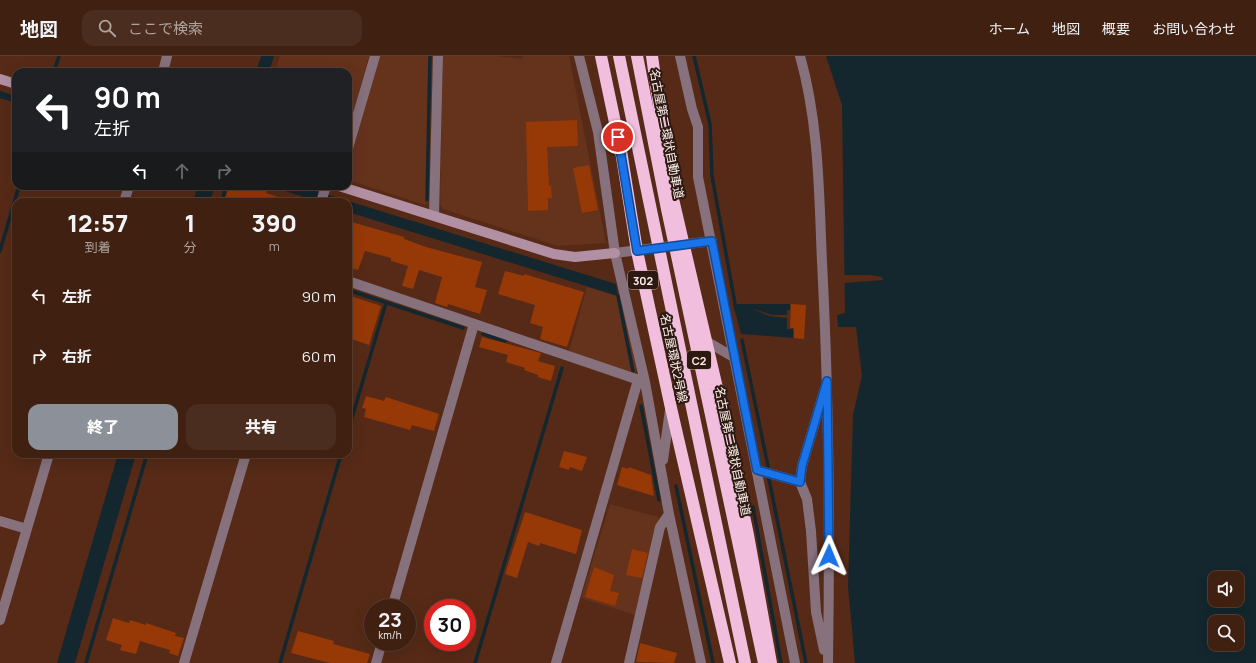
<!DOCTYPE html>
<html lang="ja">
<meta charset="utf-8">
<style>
:root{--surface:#402011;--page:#4b2d1f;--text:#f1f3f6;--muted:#aea39f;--line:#593e31;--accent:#8c9099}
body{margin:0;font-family:Manrope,"Noto Sans JP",sans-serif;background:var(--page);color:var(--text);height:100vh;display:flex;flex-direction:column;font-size:15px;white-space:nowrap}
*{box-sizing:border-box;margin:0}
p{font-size:13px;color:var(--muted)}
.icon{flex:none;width:22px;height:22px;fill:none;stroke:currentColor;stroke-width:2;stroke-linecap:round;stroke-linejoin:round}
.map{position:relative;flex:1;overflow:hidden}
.panel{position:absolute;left:12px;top:142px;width:340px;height:260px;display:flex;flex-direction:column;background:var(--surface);border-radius:12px;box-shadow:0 4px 16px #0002,0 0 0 1px var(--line)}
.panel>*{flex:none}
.hud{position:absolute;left:12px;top:12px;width:340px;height:122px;border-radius:12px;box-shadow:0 4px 16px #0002,0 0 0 1px var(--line);background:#202124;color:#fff;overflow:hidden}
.fabs{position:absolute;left:1208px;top:515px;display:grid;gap:8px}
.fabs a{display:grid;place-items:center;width:36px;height:36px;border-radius:8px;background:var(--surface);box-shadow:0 4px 16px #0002,0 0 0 1px var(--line);font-size:20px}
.speed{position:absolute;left:364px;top:543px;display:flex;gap:8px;font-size:20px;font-weight:700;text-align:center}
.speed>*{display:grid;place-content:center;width:52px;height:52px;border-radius:50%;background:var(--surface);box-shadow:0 4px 16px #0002,0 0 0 1px var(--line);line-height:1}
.speed small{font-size:10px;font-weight:400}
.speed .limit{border:6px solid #d22;background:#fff;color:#111}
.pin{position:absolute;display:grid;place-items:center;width:34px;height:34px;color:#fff;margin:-17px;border:2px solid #fff;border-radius:50%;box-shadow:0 1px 4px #0007}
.me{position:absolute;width:44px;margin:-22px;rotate:1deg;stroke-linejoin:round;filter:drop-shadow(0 0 3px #0008)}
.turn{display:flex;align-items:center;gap:14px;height:84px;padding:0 16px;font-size:18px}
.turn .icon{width:52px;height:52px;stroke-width:2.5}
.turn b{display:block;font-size:28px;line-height:34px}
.lanes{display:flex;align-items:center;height:38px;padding:0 16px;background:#0003;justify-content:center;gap:20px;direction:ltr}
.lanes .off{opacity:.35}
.eta{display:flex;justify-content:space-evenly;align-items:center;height:68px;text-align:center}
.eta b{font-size:24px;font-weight:800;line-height:28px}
.cta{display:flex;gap:8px;margin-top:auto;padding:8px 16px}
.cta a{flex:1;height:46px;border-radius:12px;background:var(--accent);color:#fff;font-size:16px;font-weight:800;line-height:46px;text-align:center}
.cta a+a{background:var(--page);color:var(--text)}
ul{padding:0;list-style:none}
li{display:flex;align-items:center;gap:12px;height:60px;padding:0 16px}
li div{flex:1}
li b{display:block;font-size:15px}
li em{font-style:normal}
header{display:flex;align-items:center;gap:24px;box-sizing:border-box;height:56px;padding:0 20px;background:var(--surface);border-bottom:1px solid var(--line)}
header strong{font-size:19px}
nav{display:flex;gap:22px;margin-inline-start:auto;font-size:14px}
.search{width:280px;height:36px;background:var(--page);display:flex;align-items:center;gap:10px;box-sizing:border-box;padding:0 14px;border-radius:12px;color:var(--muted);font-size:15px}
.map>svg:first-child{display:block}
.built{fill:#65321c}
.water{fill:#14272e;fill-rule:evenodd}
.pier{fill:#562a17}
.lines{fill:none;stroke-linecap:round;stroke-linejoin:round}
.stream{stroke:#14272e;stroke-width:3.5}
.building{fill:#973906}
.street{stroke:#86717d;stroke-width:10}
.secondary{stroke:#b290a4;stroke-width:10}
.highway{stroke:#f2bedd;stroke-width:12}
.highway-bridge{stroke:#f2bedd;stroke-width:12}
.route-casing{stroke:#114b97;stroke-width:10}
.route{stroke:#1a73e8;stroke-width:7}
.labels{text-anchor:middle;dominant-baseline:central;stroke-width:4;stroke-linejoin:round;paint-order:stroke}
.shield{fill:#2d1911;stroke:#beb0aa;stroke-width:1}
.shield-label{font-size:11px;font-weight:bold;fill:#fcf1ec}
.street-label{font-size:12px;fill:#fcf1ec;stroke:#2d1911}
</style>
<header>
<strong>地図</strong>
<div class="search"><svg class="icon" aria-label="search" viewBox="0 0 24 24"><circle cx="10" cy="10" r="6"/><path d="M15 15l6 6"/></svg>ここで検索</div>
<nav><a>ホーム</a><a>地図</a><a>概要</a><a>お問い合わせ</a></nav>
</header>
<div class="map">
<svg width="1256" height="607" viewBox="0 0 1256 607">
<rect width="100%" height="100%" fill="#562a17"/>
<path class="built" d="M280,0H369L348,75V16H275Z
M379,0H433L429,146L425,149L348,124V104Z
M443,0H496L523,3V0H569L606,187L558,190L443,153L440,148Z
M587,231L623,242L637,313L635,317L569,295Z
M610,448L659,461L635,559L581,542Z"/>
<path class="water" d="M261,0H274L269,16H256Z
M826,0H1256V607H855L848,531L853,359L862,320L856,271H838L837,259L845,257L842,49ZM1215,522H1237V544H1215ZM1215,566H1237V588H1215Z
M0,35L16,40V47L0,42Z
M198,130H215L210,146H193Z
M269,130H300L616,228L618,240L348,156V146H320Z
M733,248H790V254H787V259H772L751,252L769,260L787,262V273H793V282L741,278Z
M118,398H136L75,607H57Z"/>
<path class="pier" d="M844,219H870L882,221L883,224L844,227Z"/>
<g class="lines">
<path class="stream" d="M694,0L710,68L712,120L736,253
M54,16L59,0
M427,144L430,0
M222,146L226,130
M0,195L19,130
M348,234L463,272
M618,240L633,315
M483,278L505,285
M742,284L768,410
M641,350L659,444
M348,375L386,247
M769,423L806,607
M676,430L713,607
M753,451L781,607
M86,607L147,398
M280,607L341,398
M475,607L562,312"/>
</g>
<path class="building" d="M577,64L578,90L547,91L549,130H551L552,142H548V154L528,155L526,66Z
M589,109L598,154L582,157L573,112Z
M229,130H256L267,133L266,137L287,144L286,146H224Z
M348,165L404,181V183L426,191L482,206L475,231L487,234L480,258L448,248L447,251L435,247L442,221L419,214L413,233L402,230L408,210L391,205V202L365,195L358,214L348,211Z
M505,215L524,220V218L584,236L567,291L540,283L543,271L530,267L535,249L498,238Z
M348,239L381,250L369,289L348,282Z
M791,248L806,249L804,283L794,282V272H790Z
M482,281L541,297L538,305L555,310L551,325L538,321V319L524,314L525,312L506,306L508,299L479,291Z
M366,340L384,345L386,341L439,358L434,375L412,369L410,374L364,361L366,353L362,352Z
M564,395L587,401L582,415L570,411L569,414L559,411Z
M622,411L628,413L629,411L651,419L654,440L617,429Z
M525,456L582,474L576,498L540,487L539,490L528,486L517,522L505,518Z
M632,493L648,497L642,522L626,519Z
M594,511L614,519L610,535L619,537L615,550L585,541Z
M113,562L129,567L130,564L146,569V567L176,577L175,580L184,582L178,600L169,597L170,594L140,585L136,598L120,594L122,589L106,584Z
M298,575L334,585L333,588L370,598L367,607H330L291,597Z
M640,587L677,597L674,607L636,606Z"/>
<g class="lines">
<path class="street" d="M579,0L598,76L615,197L645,326L669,458L701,607
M680,0L692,53L698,71V121L795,607
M800,0C819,67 819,137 822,206C829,340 830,473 828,607
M163,16L167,0
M598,76L621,95
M348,92L375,0
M124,146L129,130
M321,146L326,130
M434,159L438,0
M615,197L712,185
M348,225L645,326
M706,285L735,302
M663,404L670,354
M757,414L800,426
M0,465L27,473
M392,552L474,268
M0,564L49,398
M824,594L816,556L811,475L807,443L800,426L802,410L825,332
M184,607L246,398
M376,607L382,586
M556,607L638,324
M629,607L660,471L669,458"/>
<path class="secondary" d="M0,23L16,28
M339,130L554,198L575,201L615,197"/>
<path class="highway" d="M601,0L621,95L637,195L671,352L730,607
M652,0L670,130L718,336L748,479L771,607"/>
<path class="highway-bridge" d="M619,0L745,607
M637,0L667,153L764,607"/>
</g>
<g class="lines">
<defs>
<path id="route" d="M618,81L637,195L712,185L757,414L800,426L802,410L827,325L829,500"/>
</defs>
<use href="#route" class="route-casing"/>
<use href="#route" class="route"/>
</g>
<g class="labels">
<g class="shield">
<rect x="628" y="215" width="30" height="18" rx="3"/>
<rect x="687" y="295" width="24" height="18" rx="3"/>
</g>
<g class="shield-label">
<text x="643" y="224">302</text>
<text x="699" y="304">C2</text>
</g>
<g class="street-label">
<text transform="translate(667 78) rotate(79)">名古屋第二環状自動車道</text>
<text transform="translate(674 302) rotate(78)">名古屋環状2号線</text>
<text transform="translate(733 395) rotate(78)">名古屋第二環状自動車道</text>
</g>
</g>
</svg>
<div class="fabs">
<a><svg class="icon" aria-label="sound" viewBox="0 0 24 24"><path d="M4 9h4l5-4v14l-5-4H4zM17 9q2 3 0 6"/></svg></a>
<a><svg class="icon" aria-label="search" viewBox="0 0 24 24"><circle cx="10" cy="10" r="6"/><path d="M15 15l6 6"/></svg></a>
</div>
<div class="speed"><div>23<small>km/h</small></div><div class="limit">30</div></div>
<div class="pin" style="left:618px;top:81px;background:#d93025"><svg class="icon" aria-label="arrive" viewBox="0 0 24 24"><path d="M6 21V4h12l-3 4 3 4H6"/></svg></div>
<svg class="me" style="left:829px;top:500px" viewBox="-20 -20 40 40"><path d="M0-17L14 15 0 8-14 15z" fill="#1a73e8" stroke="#fff" stroke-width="4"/></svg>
<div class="hud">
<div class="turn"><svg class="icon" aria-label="left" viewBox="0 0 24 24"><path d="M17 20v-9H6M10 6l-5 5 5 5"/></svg><div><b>90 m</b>左折</div></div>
<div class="lanes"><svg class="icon" aria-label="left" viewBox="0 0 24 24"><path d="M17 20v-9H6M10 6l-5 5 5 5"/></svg><svg class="icon off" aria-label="ahead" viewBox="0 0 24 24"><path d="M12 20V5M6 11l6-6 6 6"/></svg><svg class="icon off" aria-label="right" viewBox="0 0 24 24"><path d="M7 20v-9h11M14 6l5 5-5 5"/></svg></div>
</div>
<section class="panel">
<div class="eta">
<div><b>12:57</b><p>到着</p></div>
<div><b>1</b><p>分</p></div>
<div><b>390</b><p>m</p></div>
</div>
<ul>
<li><svg class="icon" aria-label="left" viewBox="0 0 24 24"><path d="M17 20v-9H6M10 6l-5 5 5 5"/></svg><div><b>左折</b></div><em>90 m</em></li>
<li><svg class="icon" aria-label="right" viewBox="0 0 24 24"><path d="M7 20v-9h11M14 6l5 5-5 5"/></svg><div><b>右折</b></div><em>60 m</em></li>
</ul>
<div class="cta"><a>終了</a><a>共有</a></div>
</section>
</div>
